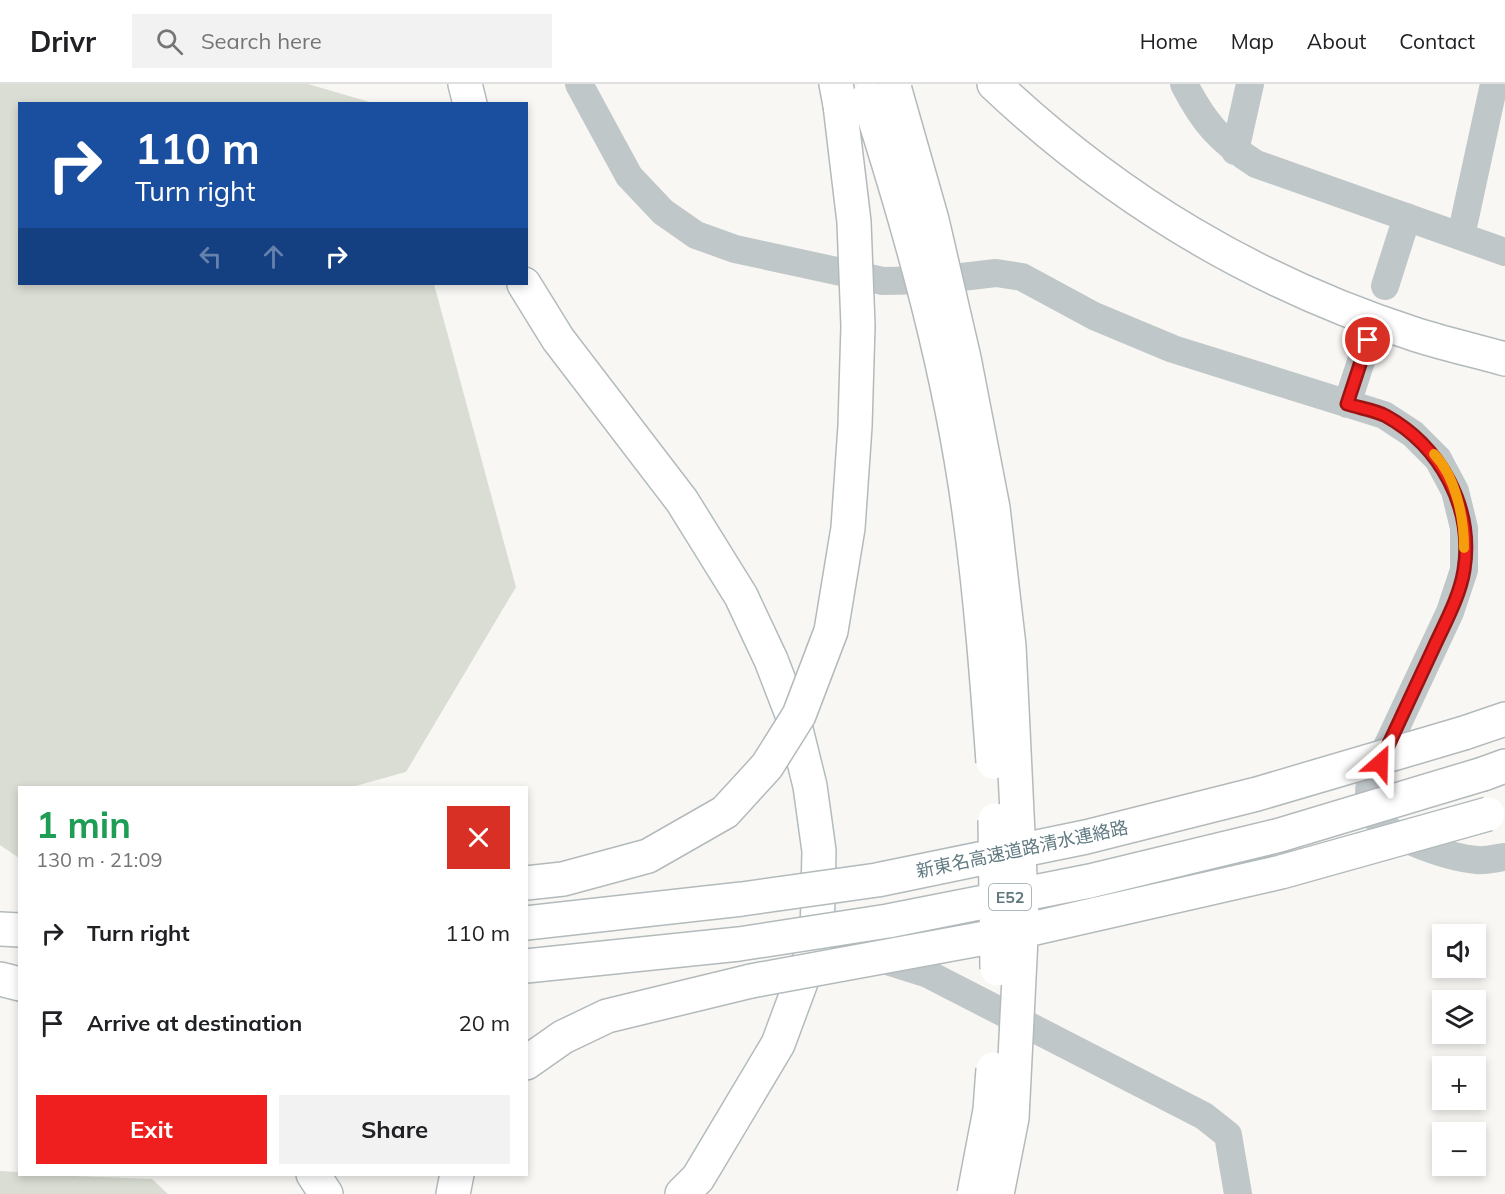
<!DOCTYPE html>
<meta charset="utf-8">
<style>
:root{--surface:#fff;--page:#f2f2f2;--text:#202124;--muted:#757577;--line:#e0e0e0;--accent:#ee1f1e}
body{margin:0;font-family:Mulish,"Noto Sans JP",sans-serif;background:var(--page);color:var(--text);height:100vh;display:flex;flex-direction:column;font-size:22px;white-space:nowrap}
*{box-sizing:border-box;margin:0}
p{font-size:20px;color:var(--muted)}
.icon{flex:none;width:33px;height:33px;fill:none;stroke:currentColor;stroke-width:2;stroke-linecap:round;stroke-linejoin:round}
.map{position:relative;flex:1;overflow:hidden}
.details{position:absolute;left:18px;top:702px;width:510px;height:390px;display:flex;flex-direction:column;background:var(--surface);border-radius:0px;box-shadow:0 3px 9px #0003}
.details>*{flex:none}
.guide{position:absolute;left:18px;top:18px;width:510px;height:183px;border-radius:0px;box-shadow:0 3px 9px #0003;background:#1a4fa0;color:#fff;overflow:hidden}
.controls{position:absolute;left:1432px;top:840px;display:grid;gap:12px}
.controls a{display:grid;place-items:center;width:54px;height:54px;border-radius:0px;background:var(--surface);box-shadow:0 3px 9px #0003;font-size:30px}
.pin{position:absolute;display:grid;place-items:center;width:51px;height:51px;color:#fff;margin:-26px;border:3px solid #fff;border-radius:50%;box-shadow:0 2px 6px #0007}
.me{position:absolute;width:66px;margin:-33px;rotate:25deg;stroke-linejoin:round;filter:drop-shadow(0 0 4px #0008)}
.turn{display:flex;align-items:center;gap:21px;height:126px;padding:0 18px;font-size:27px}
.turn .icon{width:78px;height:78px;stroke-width:2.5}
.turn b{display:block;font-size:42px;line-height:51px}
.lanes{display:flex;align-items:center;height:57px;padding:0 18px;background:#0003;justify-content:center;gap:30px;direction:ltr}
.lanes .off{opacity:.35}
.round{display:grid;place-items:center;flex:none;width:63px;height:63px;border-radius:0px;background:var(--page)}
.head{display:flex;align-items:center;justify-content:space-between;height:102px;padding:0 18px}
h1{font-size:36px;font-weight:700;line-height:45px;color:#1e9e55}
.primary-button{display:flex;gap:12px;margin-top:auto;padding:12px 18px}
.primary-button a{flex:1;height:69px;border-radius:0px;background:var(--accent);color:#fff;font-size:24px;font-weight:700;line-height:69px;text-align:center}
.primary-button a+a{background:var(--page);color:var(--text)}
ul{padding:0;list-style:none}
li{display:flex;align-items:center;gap:18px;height:90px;padding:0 18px}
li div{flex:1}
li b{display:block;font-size:22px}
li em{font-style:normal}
header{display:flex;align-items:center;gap:36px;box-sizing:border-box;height:84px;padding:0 30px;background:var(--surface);border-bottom:2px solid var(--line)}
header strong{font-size:28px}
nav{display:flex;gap:33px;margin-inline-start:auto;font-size:21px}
.search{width:420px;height:54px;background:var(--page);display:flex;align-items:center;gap:15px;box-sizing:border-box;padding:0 21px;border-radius:0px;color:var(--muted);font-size:22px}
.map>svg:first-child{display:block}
.green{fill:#d9ddd3}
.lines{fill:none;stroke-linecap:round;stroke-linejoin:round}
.secondary-casing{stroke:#b2bbbe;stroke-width:36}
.highway-casing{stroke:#b3babc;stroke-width:36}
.street{stroke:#c0c7c9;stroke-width:28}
.secondary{stroke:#fff;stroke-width:33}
.highway{stroke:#fff;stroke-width:33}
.highway-bridge-casing{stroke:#b3babc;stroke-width:36;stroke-linecap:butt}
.highway-bridge{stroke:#fff;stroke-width:33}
.route-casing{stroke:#9b1414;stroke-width:15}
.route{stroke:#ee1f1e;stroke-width:10}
.slow{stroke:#f59e0b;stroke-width:10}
.labels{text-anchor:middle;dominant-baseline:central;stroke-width:6;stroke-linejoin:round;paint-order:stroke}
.shield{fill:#fff;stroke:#90a2a8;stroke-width:1.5}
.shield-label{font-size:16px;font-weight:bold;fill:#617a82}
.street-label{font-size:18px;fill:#617a82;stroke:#fff}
</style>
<header>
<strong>Drivr</strong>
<div class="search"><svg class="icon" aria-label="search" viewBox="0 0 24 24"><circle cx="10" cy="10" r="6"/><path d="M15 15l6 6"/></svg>Search here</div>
<nav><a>Home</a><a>Map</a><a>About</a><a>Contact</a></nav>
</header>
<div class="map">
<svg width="1505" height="1110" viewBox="0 0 1505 1110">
<rect width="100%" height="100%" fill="#f8f7f4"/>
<path class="green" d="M0,0H308L373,19L20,20V200H434L516,503L406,688L348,704H20L19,774L0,761Z
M0,1087L19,1088L20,1090L152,1095L168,1110H0Z"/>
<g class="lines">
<defs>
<path id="secondary" d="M465,0L470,20
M524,200L558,255L682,417L741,512L771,576L793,633L810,702L819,767L817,855L778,960L698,1094L682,1110"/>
<path id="highway" d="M836,0L840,21
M994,0C1117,116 1255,199 1417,251C1446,260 1476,267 1505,275
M1464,649L1505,635
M1483,690L1505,682
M0,845L20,846
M0,895L20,900
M526,979L563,953L607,932L751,897
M313,1090L326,1110
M453,1110L457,1090"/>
</defs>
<use href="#secondary" class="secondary-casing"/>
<use href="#highway" class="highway-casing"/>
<path class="street" d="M579,0L629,92L663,128L696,151L735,165L883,197L936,196L996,189L1022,193L1094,232L1173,265L1384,331L1413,350L1438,375L1455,407L1464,444V486L1450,528L1370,699C1368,710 1369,724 1376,734C1391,755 1452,774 1477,776C1486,777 1496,774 1505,773
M1184,0C1204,39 1220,57 1256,80L1505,168
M1235,67L1250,0
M1461,152L1494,0
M1385,202L1407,133
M1347,320L1368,256
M817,855L928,890L1204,1032L1228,1051L1238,1110"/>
<use href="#secondary" class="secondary"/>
<use href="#highway" class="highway"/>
<defs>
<path id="highway-bridge" d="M895,6L932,136L964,274L993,424L1009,562L1022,834L1012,1034L997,1110
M868,14C912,151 951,291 970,434C981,515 987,596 993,678
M995,736L997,885
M526,799L563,795L648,772L725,728L767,682L799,631L831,547L848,444L855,342L858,242L854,138L840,21
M526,839L742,815L877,796L1086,753L1257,710L1464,649
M526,882L739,860L888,837L1090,797L1280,751L1483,690
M751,897L1018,848L1281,788L1488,730
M974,1110L990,1026L993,985"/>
</defs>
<use href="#highway-bridge" class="highway-bridge-casing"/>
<use href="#highway-bridge" class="highway-bridge"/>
</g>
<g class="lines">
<defs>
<path id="route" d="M1368,256L1347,320C1359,324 1375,326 1386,332C1440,362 1474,423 1464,486C1460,512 1445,539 1434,563C1416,602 1398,641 1380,679"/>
</defs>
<use href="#route" class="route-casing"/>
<use href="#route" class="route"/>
<path class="slow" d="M1434,370C1456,393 1464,434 1464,464"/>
</g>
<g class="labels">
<rect class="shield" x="989" y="800" width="42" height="26" rx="4.5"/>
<g class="shield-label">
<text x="1010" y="813">E52</text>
</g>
<g class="street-label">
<text transform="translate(1022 765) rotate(-12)">新東名高速道路清水連絡路</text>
</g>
</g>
</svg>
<div class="controls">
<a><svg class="icon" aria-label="sound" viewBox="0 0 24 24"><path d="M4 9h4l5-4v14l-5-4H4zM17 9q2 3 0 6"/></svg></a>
<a><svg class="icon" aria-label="layers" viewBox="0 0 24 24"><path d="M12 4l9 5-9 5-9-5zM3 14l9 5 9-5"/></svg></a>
<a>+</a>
<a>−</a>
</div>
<div class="pin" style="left:1368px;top:256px;background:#d93025"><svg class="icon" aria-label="arrive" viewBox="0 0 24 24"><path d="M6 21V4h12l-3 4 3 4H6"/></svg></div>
<svg class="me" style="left:1380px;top:679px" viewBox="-20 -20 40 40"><path d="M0-17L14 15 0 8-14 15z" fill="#ee1f1e" stroke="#fff" stroke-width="4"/></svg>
<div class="guide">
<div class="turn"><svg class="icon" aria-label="right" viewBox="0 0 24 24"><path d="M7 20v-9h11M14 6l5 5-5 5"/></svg><div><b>110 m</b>Turn right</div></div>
<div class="lanes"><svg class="icon off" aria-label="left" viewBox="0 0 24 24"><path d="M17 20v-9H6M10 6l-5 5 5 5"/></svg><svg class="icon off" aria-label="ahead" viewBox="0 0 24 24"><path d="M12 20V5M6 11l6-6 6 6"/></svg><svg class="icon" aria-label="right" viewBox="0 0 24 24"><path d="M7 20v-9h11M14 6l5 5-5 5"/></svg></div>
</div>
<section class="details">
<div class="head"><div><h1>1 min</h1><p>130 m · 21:09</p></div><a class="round" style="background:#d93025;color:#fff"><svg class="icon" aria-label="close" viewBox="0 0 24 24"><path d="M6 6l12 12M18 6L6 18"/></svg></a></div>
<ul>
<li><svg class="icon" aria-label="right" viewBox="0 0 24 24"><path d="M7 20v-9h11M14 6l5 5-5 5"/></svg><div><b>Turn right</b></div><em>110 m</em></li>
<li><svg class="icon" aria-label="arrive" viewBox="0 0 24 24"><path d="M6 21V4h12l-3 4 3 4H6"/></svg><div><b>Arrive at destination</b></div><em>20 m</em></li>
</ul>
<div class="primary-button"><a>Exit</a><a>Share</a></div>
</section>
</div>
